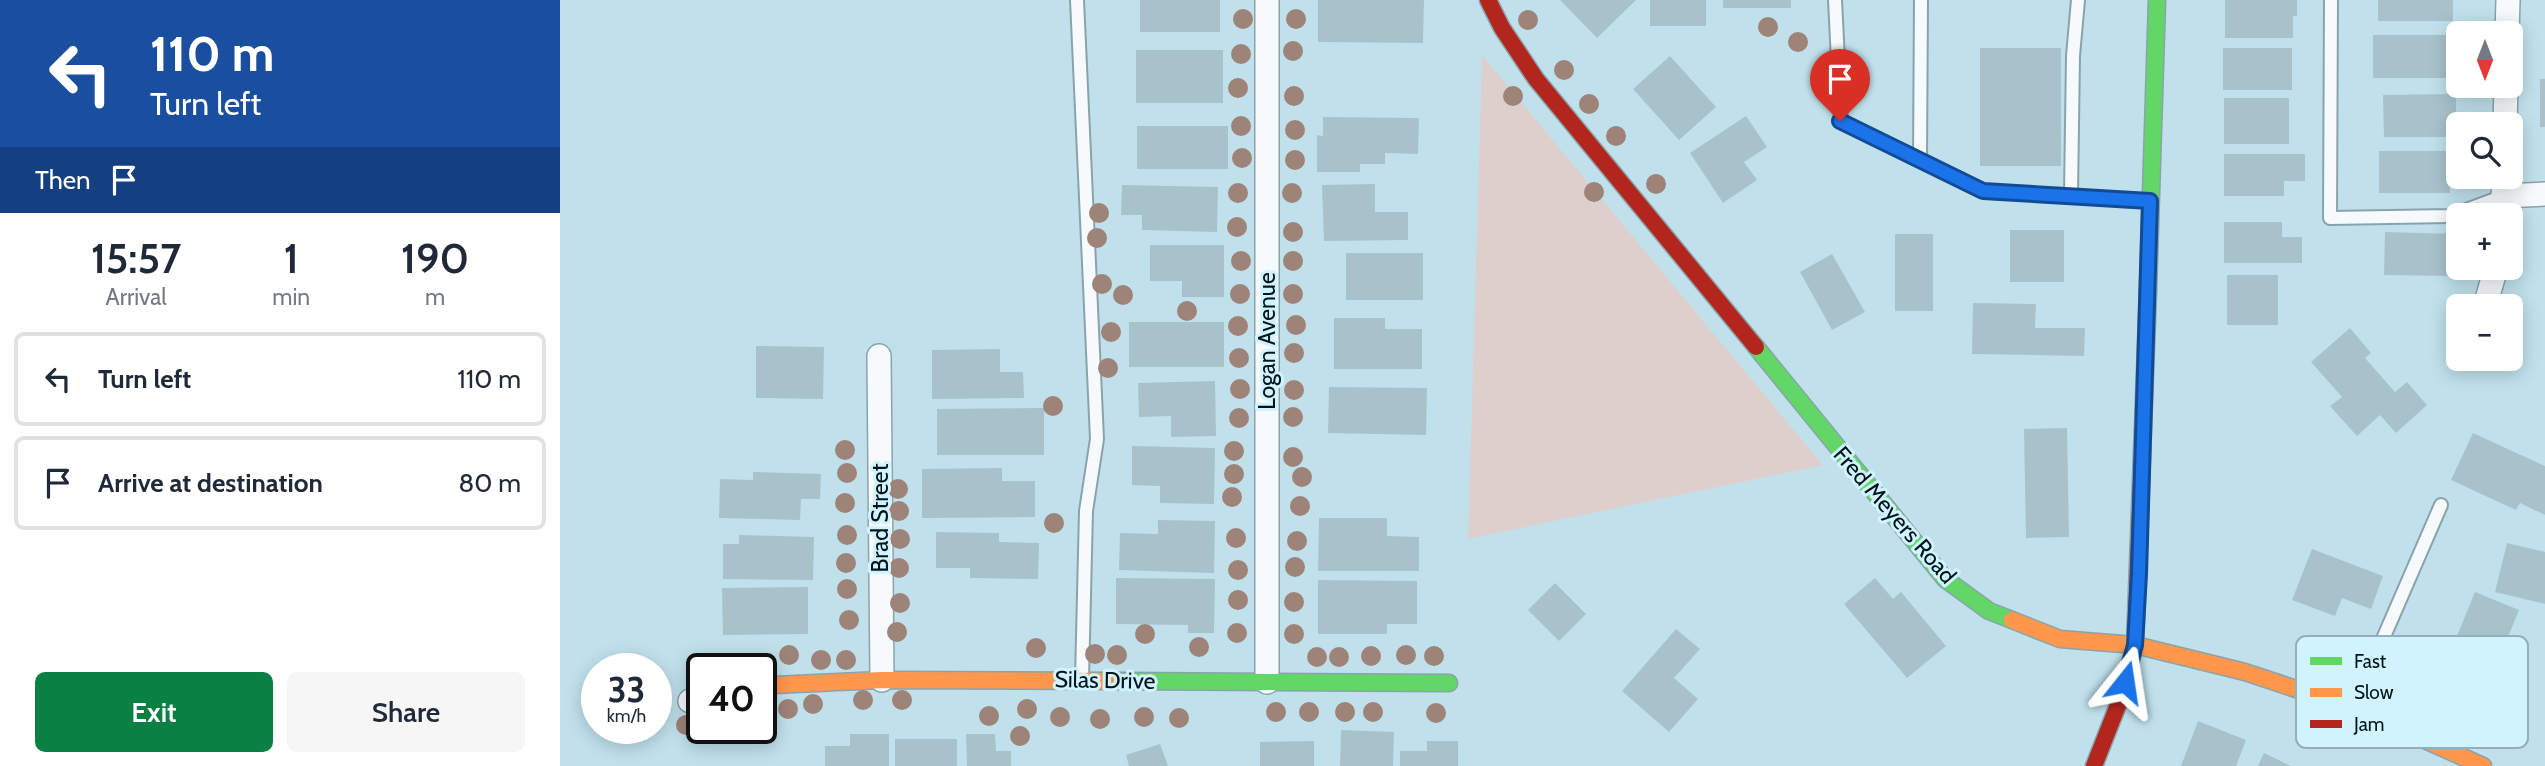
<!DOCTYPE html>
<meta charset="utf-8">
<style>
:root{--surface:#fff;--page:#f6f6f7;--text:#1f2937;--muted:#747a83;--line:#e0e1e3;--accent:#0b8043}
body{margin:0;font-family:Cabin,sans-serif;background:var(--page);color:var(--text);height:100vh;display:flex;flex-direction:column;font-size:26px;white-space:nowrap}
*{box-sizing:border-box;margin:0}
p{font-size:23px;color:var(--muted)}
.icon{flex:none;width:38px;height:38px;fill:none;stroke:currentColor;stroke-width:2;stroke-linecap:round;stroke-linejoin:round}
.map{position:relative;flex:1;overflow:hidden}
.side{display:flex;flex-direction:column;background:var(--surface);width:560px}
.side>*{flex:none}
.banner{background:#1a4fa0;color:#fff;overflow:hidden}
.needle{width:46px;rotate:180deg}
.fabs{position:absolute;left:1886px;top:21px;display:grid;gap:14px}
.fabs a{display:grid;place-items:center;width:77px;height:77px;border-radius:10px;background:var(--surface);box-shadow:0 4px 18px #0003;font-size:35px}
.speed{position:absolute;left:21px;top:653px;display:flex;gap:14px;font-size:35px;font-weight:700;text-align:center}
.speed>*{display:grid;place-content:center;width:91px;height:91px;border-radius:50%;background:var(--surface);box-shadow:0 4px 18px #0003;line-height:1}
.speed small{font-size:18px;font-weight:400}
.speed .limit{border:4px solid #111;border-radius:10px;background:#fff;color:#111}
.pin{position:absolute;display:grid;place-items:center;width:60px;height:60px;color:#fff;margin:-72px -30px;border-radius:50% 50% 50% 0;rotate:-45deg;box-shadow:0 0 7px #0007}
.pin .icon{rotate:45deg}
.me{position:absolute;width:77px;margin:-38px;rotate:15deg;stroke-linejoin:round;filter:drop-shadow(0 0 5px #0008)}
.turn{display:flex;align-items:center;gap:24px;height:147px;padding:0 35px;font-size:32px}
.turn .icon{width:91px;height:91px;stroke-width:2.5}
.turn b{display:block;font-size:49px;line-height:60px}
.then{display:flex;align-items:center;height:66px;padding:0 35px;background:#0003;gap:14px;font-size:26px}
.eta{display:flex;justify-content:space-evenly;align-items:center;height:119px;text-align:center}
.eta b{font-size:42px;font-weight:600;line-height:49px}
.cta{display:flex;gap:14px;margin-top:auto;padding:14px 35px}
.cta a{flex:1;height:80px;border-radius:10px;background:var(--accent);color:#fff;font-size:28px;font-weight:600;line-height:80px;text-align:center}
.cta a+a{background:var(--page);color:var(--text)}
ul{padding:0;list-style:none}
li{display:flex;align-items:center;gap:21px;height:94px;margin:0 14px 10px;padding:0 21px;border:4px solid var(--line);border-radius:10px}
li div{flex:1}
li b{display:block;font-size:26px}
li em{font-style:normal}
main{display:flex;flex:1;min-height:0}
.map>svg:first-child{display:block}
.grass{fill:#ddd0cc}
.building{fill:#a8c2cb}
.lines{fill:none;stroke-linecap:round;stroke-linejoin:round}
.lane-casing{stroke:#8aa3ab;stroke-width:16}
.street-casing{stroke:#8aa3ab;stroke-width:26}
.fast-casing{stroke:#8aa3ab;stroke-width:19}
.slow-casing{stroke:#8aa3ab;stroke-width:19}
.jam-casing{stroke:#8aa3ab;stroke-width:19}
.lane{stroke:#f6fafc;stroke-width:12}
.street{stroke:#f6fafc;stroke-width:23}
.fast{stroke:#63d668;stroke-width:16}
.slow{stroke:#ff974d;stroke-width:16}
.jam{stroke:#b3261e;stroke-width:16}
.tree{fill:#9e8378}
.route-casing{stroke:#114b97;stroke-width:18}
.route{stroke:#1a73e8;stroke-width:12}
.labels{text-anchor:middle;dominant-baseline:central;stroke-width:6;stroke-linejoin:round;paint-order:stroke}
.street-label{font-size:23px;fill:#00141b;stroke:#d0f3fe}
.key{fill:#d0f3fe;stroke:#92b0ba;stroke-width:2}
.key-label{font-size:19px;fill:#00141b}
</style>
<main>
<section class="side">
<div class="banner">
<div class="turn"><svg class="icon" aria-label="left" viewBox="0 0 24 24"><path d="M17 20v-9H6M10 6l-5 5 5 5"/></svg><div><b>110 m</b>Turn left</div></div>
<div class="then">Then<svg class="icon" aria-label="arrive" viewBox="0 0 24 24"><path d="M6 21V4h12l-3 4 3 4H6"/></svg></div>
</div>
<div class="eta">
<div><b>15:57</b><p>Arrival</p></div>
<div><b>1</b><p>min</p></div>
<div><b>190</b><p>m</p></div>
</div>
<ul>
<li><svg class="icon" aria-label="left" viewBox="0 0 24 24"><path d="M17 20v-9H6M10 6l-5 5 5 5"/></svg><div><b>Turn left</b></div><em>110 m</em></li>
<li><svg class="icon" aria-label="arrive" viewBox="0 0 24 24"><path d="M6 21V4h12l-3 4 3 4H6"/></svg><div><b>Arrive at destination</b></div><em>80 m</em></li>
</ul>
<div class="cta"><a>Exit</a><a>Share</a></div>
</section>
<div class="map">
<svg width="1985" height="766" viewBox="0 0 1985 766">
<rect width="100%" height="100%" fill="#c0e1ec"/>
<path class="grass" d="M922,55L1263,465L908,539Z"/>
<path class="building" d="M580,0H660V32H580Z
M758,0H864L863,43L758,42Z
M1000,0H1076L1037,38Z
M1090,0H1146V26H1090Z
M1163,0H1231V8H1163Z
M1665,0H1737V16H1733V38H1665Z
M1818,0H1893V21H1818Z
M1813,35H1893V78H1813Z
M1420,48H1501V166H1420Z
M1663,48H1732V90H1663Z
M576,50H663V103H576Z
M1110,56L1156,107L1119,140L1073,89Z
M1980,79H1985V127H1980Z
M1896,94V137H1824L1823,95Z
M1664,98H1729V144H1664Z
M1186,116L1207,147L1184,162L1197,180L1163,203L1130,153Z
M763,117L859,118L858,154L825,153V164H800V172H757V135L763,136Z
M577,126H668V169H577Z
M1819,151H1890V193H1819Z
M1664,154H1745V181H1724V196H1664Z
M815,184V212H848V240L764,241L762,185Z
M562,185L658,187L657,232L582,230V215H561Z
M1664,222H1722V237H1742V263H1664Z
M1450,230H1504V282H1450Z
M1825,232L1896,234L1895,276L1824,275Z
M1335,234H1373V311H1335Z
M590,245H664V297H622V281H590Z
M786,253H863V300H786Z
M1272,254L1305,312L1272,330L1240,272Z
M1667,275H1718V325H1667Z
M1413,303L1476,304L1475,328H1525L1524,356L1412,354Z
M774,318H825V329H862V369H774Z
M569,322H664V367H569Z
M1790,328L1811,353L1805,358L1835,392L1847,382L1867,405L1836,433L1820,415L1797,436L1770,406L1782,397L1751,362Z
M196,346L264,347L263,399L196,398Z
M440,349V372H463L464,398L372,399V350Z
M655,381L656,436L611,437V416L579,417L578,383Z
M769,387L867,388L866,435L768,433Z
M484,408V455H377V409Z
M1507,428L1509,537L1466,538L1464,429Z
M1913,433L1985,466V515L1960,503L1956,510L1891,480Z
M572,446L655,448L654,504L600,503V486L572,485Z
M442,468V481H475V517L362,518V469Z
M193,472L261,474L260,499H241L240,520L159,518L160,479L193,480Z
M759,518H827V536L859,537V571H758Z
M598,520L655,521L654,573L559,570L560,533L598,534Z
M376,532L439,533V542L479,543L478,579L410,578V568H376Z
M179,535L254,537L253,580L163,579V544H179Z
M1947,543L1985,552V604L1935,592Z
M1752,549L1823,576L1811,609L1782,598L1775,616L1732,600Z
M556,578L655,579L654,633H628V625L556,624Z
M1315,578L1333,599L1341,592L1386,646L1347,678L1284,604Z
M758,580L857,581V624H827V634H758Z
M995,583L1026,614L999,641L968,610Z
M248,587V634L163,635L162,588Z
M1915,592L1959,610L1941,654L1897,636Z
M1116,629L1140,649L1114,678L1138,699L1109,732L1062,691Z
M1638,721L1686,740L1676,766H1621Z
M781,730L834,732L833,766H780Z
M290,734H329V766H265V746H290Z
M406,734H435L436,751H451V766H407Z
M335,739H397V766H335Z
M754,741V766H700V742Z
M867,741H898V766H840V751H867Z
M600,744L608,766H569L566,755Z
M1704,753L1731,766H1698Z"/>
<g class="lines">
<defs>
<path id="lane" d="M517,0L537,439L526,511L522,679
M1275,0L1281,121L1423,191L1590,201
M1771,0L1770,218L1890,216L1944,196
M1360,160L1361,0
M1511,194L1513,56L1518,0
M1793,708L1881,505"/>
<path id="street" d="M1947,33L1948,0
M1945,124L1946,86
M1944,196L1985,194
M1942,215L1944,177
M1927,299L1936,268
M319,356L322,680
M707,682V0
M130,701L142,699"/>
<path id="fast" d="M1588,291L1597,0
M1196,347L1385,579L1429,611L1452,620
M559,681L889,683"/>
<path id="slow" d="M1452,620L1500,639L1575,645L1685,672L1793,708L1923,766
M201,688L214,685L322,680L559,681"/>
<path id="jam" d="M928,0L942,28L976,79L1196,347
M1534,766L1560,700L1575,645L1588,291"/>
</defs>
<use href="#lane" class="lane-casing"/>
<use href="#street" class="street-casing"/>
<use href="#fast" class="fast-casing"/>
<use href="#slow" class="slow-casing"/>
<use href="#jam" class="jam-casing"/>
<use href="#lane" class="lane"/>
<use href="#street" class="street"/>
<use href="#fast" class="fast"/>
<use href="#slow" class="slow"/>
<use href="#jam" class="jam"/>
</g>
<g class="tree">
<circle cx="683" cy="19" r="10"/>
<circle cx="736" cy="19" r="10"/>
<circle cx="968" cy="20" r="10"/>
<circle cx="1208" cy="27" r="10"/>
<circle cx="1238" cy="42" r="10"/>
<circle cx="733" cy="51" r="10"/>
<circle cx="681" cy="54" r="10"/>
<circle cx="1004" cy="70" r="10"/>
<circle cx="678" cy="88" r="10"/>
<circle cx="734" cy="96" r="10"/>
<circle cx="953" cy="96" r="10"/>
<circle cx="1029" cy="104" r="10"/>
<circle cx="681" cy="126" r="10"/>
<circle cx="735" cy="130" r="10"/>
<circle cx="1056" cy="136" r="10"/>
<circle cx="682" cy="158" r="10"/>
<circle cx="735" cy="160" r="10"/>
<circle cx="1096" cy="184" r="10"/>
<circle cx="1034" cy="192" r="10"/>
<circle cx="678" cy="193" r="10"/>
<circle cx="732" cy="193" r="10"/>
<circle cx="539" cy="213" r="10"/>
<circle cx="677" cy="227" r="10"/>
<circle cx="733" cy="232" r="10"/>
<circle cx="537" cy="238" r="10"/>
<circle cx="681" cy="261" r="10"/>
<circle cx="733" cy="261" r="10"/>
<circle cx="542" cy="284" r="10"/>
<circle cx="680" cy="294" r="10"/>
<circle cx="733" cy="294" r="10"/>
<circle cx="563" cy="295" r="10"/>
<circle cx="627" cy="311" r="10"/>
<circle cx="736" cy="325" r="10"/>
<circle cx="678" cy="326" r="10"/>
<circle cx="551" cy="332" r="10"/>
<circle cx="734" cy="353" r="10"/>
<circle cx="679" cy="358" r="10"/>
<circle cx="548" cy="368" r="10"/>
<circle cx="680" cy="389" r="10"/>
<circle cx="734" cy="390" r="10"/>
<circle cx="493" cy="406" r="10"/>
<circle cx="733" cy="417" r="10"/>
<circle cx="679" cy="418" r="10"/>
<circle cx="285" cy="450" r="10"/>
<circle cx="674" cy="451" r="10"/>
<circle cx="733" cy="457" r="10"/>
<circle cx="287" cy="473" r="10"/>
<circle cx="674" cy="474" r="10"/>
<circle cx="742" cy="477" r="10"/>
<circle cx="338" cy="489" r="10"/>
<circle cx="672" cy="497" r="10"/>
<circle cx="285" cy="503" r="10"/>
<circle cx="740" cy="506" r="10"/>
<circle cx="339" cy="511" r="10"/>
<circle cx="494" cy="523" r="10"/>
<circle cx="287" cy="535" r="10"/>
<circle cx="676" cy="538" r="10"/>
<circle cx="340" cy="539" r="10"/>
<circle cx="737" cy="541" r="10"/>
<circle cx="286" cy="563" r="10"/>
<circle cx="735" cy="567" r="10"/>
<circle cx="339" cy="568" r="10"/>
<circle cx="678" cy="570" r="10"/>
<circle cx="287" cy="589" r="10"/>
<circle cx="678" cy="600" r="10"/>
<circle cx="734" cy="602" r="10"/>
<circle cx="340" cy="603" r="10"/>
<circle cx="289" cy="620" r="10"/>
<circle cx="337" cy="632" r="10"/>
<circle cx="677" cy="633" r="10"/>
<circle cx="585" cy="634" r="10"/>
<circle cx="734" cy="634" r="10"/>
<circle cx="639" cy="647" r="10"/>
<circle cx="476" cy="648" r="10"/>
<circle cx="535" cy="654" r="10"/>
<circle cx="229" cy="655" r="10"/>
<circle cx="557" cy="655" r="10"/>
<circle cx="846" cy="655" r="10"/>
<circle cx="811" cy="656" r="10"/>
<circle cx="874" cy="656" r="10"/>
<circle cx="757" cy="657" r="10"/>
<circle cx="779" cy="657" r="10"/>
<circle cx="261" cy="660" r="10"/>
<circle cx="286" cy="660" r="10"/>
<circle cx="303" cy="700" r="10"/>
<circle cx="342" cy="700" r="10"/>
<circle cx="253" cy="704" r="10"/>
<circle cx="228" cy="709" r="10"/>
<circle cx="467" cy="709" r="10"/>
<circle cx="716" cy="712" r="10"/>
<circle cx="749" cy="712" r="10"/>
<circle cx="785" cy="712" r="10"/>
<circle cx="813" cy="712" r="10"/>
<circle cx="876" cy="713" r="10"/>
<circle cx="429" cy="716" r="10"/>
<circle cx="500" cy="717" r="10"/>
<circle cx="584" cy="717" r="10"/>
<circle cx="619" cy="718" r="10"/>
<circle cx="540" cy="719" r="10"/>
<circle cx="126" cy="725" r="10"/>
<circle cx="460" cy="736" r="10"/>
</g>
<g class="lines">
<defs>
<path id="route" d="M1280,121L1423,191L1590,201L1579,574L1575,645L1565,682"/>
</defs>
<use href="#route" class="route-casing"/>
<use href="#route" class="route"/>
</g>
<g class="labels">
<g class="street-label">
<text transform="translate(707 341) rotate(-90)">Logan Avenue</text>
<text transform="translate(1335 515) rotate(49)">Fred Meyers Road</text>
<text transform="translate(320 518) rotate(-90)">Brad Street</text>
<text transform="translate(545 680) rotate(1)">Silas Drive</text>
</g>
</g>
<rect x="1736" y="636" width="232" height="112" rx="10" class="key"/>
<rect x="1750" y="657" width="32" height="8" fill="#63d668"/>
<rect x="1750" y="688" width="32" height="9" fill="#ff974d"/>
<rect x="1750" y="720" width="32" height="8" fill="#b3261e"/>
<g class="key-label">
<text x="1794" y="668">Fast</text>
<text x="1794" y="699">Slow</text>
<text x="1794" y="731">Jam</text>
</g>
</svg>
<div class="fabs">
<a><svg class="needle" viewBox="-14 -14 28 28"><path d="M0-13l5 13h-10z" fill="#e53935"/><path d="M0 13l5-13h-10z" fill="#747a83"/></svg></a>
<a><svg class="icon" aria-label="search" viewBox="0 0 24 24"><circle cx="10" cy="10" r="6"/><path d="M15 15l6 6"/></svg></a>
<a>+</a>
<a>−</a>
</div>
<div class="speed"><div>33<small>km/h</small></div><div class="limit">40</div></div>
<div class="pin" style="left:1280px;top:121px;background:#d93025"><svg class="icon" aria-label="arrive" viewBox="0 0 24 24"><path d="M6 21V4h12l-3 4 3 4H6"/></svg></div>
<svg class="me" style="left:1565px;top:682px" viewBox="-20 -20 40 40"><path d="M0-17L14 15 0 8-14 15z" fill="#1a73e8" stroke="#fff" stroke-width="4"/></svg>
</div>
</main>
